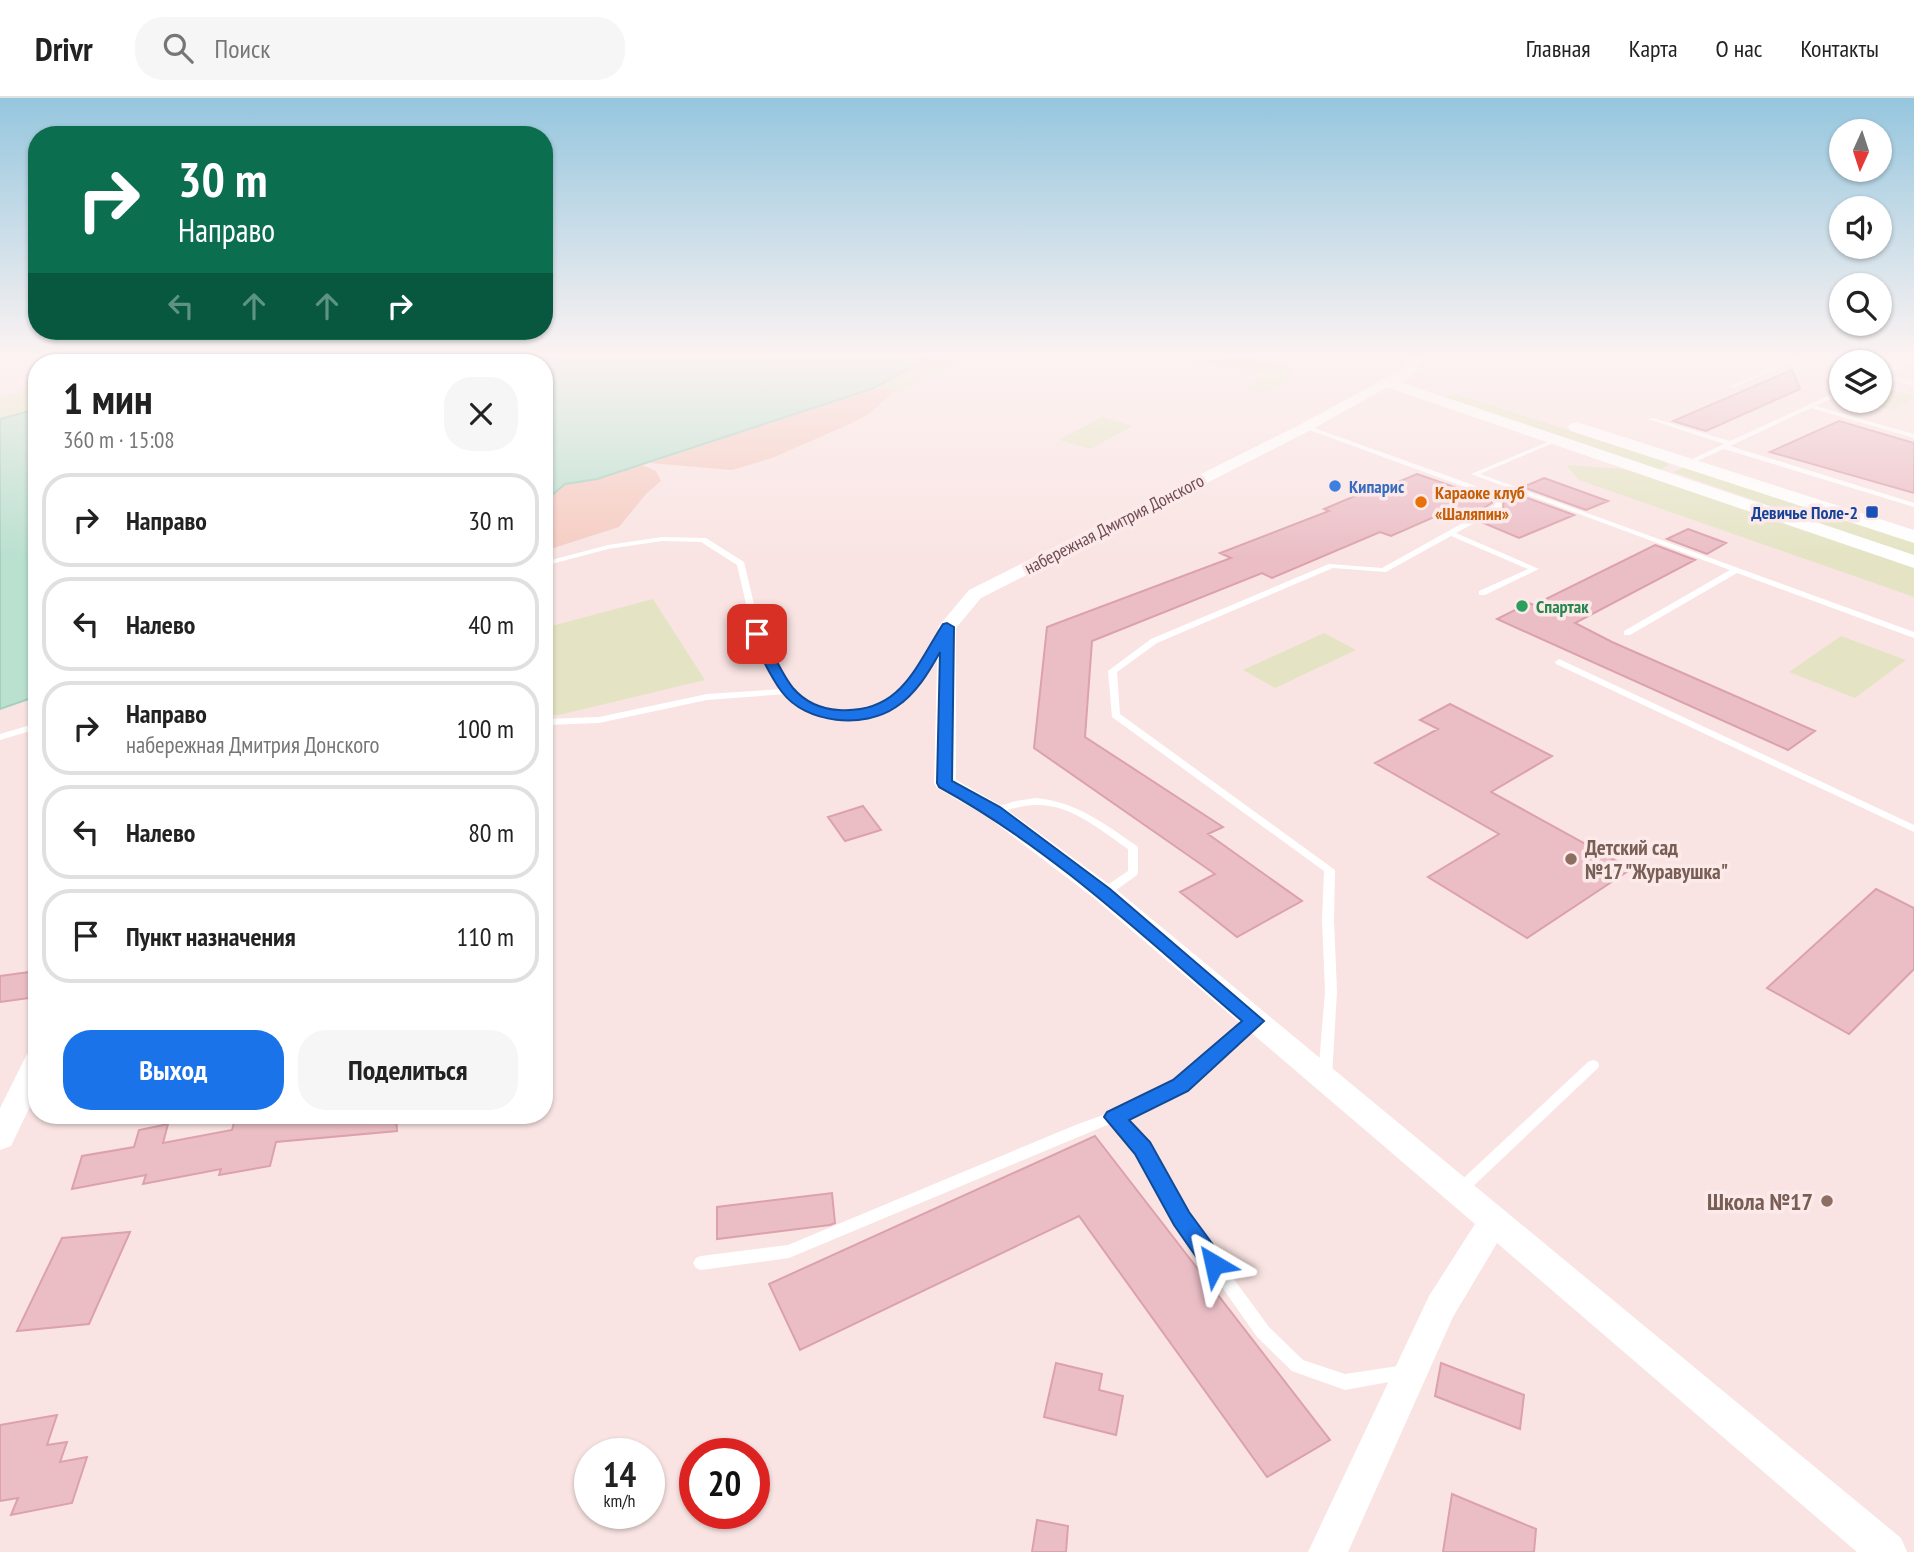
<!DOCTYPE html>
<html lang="ru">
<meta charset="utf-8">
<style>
:root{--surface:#fff;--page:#f6f6f6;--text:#222;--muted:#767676;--line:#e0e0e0;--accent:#1a73e8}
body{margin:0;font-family:"PT Sans Narrow",sans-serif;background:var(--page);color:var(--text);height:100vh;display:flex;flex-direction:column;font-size:26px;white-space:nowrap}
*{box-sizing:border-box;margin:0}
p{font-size:23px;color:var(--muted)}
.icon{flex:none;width:38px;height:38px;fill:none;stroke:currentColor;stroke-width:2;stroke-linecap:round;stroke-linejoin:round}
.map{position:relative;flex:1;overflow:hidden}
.details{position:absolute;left:28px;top:256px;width:525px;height:770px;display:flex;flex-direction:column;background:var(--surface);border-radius:28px;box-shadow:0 2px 5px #0004}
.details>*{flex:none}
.hud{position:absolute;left:28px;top:28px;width:525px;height:214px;border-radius:28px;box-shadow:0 2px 5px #0004;background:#0b6e4f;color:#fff;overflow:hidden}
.needle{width:46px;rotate:183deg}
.tools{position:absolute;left:1829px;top:21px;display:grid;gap:14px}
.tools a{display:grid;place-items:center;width:63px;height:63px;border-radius:50%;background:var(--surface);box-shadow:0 2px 5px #0004;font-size:35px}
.speed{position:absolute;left:574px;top:1340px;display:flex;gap:14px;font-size:35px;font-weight:700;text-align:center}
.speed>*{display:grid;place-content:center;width:91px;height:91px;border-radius:50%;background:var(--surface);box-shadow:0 2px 5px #0004;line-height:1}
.speed small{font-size:18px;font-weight:400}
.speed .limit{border:10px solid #d22;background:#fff;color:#111}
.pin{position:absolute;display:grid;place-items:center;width:60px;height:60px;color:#fff;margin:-30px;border-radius:14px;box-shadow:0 4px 10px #0006}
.me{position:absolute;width:77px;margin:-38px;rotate:324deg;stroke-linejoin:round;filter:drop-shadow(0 0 5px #0008)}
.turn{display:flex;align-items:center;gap:24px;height:147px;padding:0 35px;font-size:32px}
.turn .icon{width:91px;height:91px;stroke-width:2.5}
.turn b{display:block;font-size:49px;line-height:60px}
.lanes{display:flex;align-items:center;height:66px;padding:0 35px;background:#0003;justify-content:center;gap:35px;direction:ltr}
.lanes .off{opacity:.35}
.round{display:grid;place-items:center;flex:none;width:74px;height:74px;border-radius:28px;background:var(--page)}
.overview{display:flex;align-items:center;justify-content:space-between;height:119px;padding:0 35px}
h1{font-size:42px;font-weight:800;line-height:52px}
.cta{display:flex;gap:14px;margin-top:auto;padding:14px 35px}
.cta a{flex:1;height:80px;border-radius:28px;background:var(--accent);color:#fff;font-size:28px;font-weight:800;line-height:80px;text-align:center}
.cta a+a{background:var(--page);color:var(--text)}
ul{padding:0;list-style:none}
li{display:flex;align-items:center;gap:21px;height:94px;margin:0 14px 10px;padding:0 21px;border:4px solid var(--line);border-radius:28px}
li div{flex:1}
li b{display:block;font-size:26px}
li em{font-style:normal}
header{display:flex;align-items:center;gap:42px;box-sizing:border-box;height:98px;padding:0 35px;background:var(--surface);border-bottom:2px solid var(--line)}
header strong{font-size:33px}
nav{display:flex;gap:38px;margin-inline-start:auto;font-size:24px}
.search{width:490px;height:63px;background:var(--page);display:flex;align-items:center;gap:18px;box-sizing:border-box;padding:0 24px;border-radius:28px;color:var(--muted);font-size:26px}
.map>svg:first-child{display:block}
.green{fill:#e4e4c4}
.sand{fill:#f5ccc2}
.water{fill:#bae0d0;stroke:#a2d0bd;stroke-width:2}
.building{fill:#ebbec6;stroke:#dca1ac;stroke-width:2}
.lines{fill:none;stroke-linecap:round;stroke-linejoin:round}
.service{fill:#fff;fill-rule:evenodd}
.minor{fill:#fff;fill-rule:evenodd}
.tertiary{fill:#fff;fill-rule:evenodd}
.route{fill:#1a73e8;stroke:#114b97;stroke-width:2}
.shop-dot{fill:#3f7fe0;stroke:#fce9e9;stroke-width:2.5}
.food-dot{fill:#e8710a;stroke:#fce9e9;stroke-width:2.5}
.transit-dot{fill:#1a4fb4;stroke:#fce9e9;stroke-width:2.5}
.leisure-dot{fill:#2e9e5b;stroke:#fce9e9;stroke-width:2.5}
.education-dot{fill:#8d6e63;stroke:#fce9e9;stroke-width:2.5}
.labels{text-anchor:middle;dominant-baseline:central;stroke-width:7;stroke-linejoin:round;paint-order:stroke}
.far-shop-label{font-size:18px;font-weight:bold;fill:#366cbe;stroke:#fce9e9;text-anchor:start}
.far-food-label{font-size:18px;font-weight:bold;fill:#c56008;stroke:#fce9e9;text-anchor:start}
.far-transit-label{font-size:18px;font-weight:bold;fill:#164399;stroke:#fce9e9;text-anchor:end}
.far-street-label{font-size:18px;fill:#6e4c54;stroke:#fce9e9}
.far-leisure-label{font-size:18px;font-weight:bold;fill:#27864d;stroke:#fce9e9;text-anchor:start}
.education-label{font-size:21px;font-weight:bold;fill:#785e54;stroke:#fce9e9;text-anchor:start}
.near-education-label{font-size:24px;font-weight:bold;fill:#785e54;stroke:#fce9e9;text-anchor:end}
</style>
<header>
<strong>Drivr</strong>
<div class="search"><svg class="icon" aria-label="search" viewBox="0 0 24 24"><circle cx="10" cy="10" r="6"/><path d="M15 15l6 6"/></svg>Поиск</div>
<nav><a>Главная</a><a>Карта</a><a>О нас</a><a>Контакты</a></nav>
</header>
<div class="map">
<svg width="1914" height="1454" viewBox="0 0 1914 1454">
<rect width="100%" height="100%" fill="#f9e4e3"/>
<path class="green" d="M134,256H204L182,264H109Z
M935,256L965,257C949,274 914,288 892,295L887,291L874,290Z
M1204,262C1233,262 1270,257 1295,273C1284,293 1266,295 1245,291L1267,275L1192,264Z
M37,288V311L0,321V300Z
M1880,289L1914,298V301L1891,312L1856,303H1880Z
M1455,296L1665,363L1669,367L1659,372L1445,300Z
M1102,319L1133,328L1090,351L1059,342Z
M1566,367L1624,371L1914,469V499L1579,382Z
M1684,370H1691L1914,444V458L1673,374Z
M653,501L705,582L559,617L544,616V530Z
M1324,535L1356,552L1275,590L1243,572Z
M1841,538L1906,562L1855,600L1789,574Z"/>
<path class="sand" d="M874,290L887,291L892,295L869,316L850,326L772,360L732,372L650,365Z
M642,367L656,373L661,383L646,396L619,429L544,453V404L565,386L597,381Z"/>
<path class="water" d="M204,256H935L874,290L597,381L565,386L544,404V264H182Z
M37,311V598L0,611V321Z"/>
<path class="building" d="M1792,272L1800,291L1706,333L1673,323Z
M1839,323L1914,345V395L1770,354Z
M1417,376L1492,402V405L1468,419L1450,412L1391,438L1380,434L1272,480L1262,475L1092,543L1085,639L1223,729L1208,736L1302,803L1237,839L1180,794L1215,776L1034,650L1047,529L1231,460L1220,455L1329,413L1324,411L1369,392L1374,394Z
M1544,380L1608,403L1586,412L1523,389Z
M1511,394L1574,417L1519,440L1481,424L1503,412L1504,397Z
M1688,431L1726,445L1707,456L1667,441Z
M1655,447L1695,462L1575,525L1612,544L1815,633L1788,652L1497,521L1529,505L1534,507Z
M1450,606L1552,658L1491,694L1631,771L1527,840L1428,779L1499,736L1375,665L1438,631L1420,622Z
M863,708L881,732L845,743L828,719Z
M1876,791L1914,810V871L1849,936L1767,890Z
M37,873V899L0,904V878Z
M261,1017H396L397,1033L276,1044L270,1068L219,1077L221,1071L143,1086L146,1077L72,1091L82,1058L134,1049L139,1032L168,1026L163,1045L232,1032L235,1021Z
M1095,1038L1330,1342L1267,1379L1079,1118L800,1252L769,1186Z
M832,1095L835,1125L830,1127L717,1141V1109Z
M130,1134L89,1226L17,1233L62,1140Z
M1056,1265L1102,1276L1099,1292L1123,1298L1116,1337L1044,1319Z
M1441,1265L1524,1297L1520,1331L1435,1298Z
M57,1317L47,1347L67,1344L60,1364L87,1359L72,1405L11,1417L18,1400L0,1403V1327Z
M1452,1396L1536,1431L1534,1454H1443Z
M1037,1422L1068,1428L1066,1454H1032Z"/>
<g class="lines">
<path class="service" d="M1802,256H1810L1733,290L1728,289Z
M1857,256H1866L1901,265L1914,259V263L1885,277L1914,284V288L1880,279V275L1896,267Z
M1841,292V296L1816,308L1914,336V340L1811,310L1730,348L1914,405V409L1724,351L1690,366H1686V364L1724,346L1648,321L1653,320L1730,343Z
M1306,327L1501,397L1502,410L1456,435L1539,471L1485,497H1479V493L1528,471L1451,438L1386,474L1333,470L1157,545L1117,574L1120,616L1335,772L1334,822L1337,893L1332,979L1330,983L1325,984L1320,983L1318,979L1325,893L1322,822L1324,773L1112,619L1108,573L1151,541L1329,466L1382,470L1495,407V400L1304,330V328Z
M1555,341L1560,342L1480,376L1914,534V540L1737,475L1630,537H1624V533L1730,472L1471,376Z
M662,439L706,440L744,464L761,536L792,591L810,606L822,613H861L874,609L889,601L902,591L913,578L941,532H947L948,534C923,581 904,617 845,619C834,619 823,620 812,616C802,611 794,602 786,596L707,602L599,625L544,627V621L599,619L707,596L782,591L753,536L737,467L701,444L662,443L608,451L544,468V464L608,447Z
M1559,561L1914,727V734L1556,566L1555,564Z
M37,625V631L0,642V636Z
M1036,700C1077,704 1103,725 1137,748L1138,750V774L1137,777L1108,798H1100L1098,795L1100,792L1128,773V751C1100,732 1071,706 1036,707C1022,707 1008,712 994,716L989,713L990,711L1016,703Z
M1254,918L1258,920L1260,923L1258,926L1186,992L1124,1020L1148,1046L1187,1117L1269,1229L1303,1262L1345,1276L1405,1267L1411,1270L1413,1275L1411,1280L1345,1292L1292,1273L1257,1239L1177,1125L1138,1054L1112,1025L789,1160L701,1172L696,1170L693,1165L696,1160L701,1158L788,1147L1078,1026L1109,1015L1176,984L1250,920Z
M1593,962L1598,964L1599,967L1598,970L1465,1096L1460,1098L1455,1096L1453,1092L1455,1088L1588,964Z"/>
<path class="minor" d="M1386,280L1391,281V287L1311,332L981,500L956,530V682L1002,708L1113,789L1901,1440L1907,1454H1857L1497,1145L1453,1219L1348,1454H1308L1429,1198L1475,1126L1095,801L986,718L937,690L934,685L938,529L969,492L1301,326Z
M37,953V994L11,1048L0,1052V1010L27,956Z"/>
<path class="tertiary" d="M1414,256H1429L1411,278L1400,284L1914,457V470L1380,287L1378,284L1401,272Z
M1577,324L1914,432V445L1571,333L1568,329L1571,325Z"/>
</g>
<linearGradient id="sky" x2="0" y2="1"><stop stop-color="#95c6de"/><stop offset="0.56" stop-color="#fcf3f2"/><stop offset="1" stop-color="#fcf3f2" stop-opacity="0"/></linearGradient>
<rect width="1914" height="459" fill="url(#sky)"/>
<path class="route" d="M947,525L954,529L952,683L1000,709L1110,791L1264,923L1188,993L1129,1022L1150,1044L1189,1114L1222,1159L1226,1166L1222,1173L1214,1176L1206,1173L1174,1127L1135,1056L1104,1019L1107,1014L1173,982L1242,923C1145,840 1051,750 939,689L937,685L940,554C929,574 916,596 896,609C864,631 806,626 782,594C769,577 760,555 750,536L757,532L761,534C772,551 780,574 793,590C805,604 822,611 839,612C900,616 915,570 943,526Z"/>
<circle class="shop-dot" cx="1335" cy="388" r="7"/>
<circle class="food-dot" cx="1421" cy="404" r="7"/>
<rect class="transit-dot" x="1865" y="407" width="14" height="14" rx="3.5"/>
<circle class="leisure-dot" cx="1522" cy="508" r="7"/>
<g class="education-dot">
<circle cx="1571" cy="761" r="7"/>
<circle cx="1827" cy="1103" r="7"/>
</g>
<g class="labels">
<g class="far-shop-label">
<text x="1349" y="388">Кипарис</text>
</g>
<g class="far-food-label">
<text x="1435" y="394">Караоке клуб<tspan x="1435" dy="21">«Шаляпин»</tspan></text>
</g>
<g class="far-transit-label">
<text x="1858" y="414">Девичье Поле-2</text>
</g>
<g class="far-street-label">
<text transform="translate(1114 426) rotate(-27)">набережная Дмитрия Донского</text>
</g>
<g class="far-leisure-label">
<text x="1536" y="508">Спартак</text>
</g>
<g class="education-label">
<text x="1585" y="749">Детский сад<tspan x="1585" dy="24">№17 "Журавушка"</tspan></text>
</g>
<g class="near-education-label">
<text x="1813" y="1103">Школа №17</text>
</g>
</g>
</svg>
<div class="tools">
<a><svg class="needle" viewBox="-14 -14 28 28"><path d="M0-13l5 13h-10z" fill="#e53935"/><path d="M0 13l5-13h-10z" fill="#767676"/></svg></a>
<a><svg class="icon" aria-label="sound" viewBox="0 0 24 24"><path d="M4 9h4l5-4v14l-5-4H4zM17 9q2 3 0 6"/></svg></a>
<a><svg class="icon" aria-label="search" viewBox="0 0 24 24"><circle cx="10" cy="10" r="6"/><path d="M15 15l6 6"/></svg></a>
<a><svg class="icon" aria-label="layers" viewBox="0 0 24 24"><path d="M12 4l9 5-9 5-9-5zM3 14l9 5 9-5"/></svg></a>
</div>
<div class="speed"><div>14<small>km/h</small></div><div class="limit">20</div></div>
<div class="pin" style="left:757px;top:536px;background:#d93025"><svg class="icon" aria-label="arrive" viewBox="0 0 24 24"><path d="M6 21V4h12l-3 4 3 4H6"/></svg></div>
<svg class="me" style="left:1214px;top:1166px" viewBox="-20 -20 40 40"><path d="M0-17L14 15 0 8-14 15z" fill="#1a73e8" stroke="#fff" stroke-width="4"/></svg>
<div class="hud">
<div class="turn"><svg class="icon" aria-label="right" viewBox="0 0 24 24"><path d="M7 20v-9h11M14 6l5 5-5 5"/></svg><div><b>30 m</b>Направо</div></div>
<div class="lanes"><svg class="icon off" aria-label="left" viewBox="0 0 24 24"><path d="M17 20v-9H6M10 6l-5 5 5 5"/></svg><svg class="icon off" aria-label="ahead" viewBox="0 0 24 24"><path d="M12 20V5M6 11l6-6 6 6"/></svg><svg class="icon off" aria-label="ahead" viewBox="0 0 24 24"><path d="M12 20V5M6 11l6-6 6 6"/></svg><svg class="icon" aria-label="right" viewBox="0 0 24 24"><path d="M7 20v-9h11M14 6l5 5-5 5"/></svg></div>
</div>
<section class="details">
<div class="overview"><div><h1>1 мин</h1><p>360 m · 15:08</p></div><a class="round"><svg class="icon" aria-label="close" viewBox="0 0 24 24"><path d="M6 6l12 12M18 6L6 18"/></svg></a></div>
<ul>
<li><svg class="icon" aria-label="right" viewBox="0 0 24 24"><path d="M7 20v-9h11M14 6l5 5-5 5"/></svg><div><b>Направо</b></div><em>30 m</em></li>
<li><svg class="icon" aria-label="left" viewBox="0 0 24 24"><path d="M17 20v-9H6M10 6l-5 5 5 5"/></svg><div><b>Налево</b></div><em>40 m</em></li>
<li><svg class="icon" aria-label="right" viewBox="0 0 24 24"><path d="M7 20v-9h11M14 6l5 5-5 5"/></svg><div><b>Направо</b><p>набережная Дмитрия Донского</p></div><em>100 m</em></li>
<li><svg class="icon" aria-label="left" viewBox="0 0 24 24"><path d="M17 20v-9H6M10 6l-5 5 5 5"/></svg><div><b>Налево</b></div><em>80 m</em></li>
<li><svg class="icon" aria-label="arrive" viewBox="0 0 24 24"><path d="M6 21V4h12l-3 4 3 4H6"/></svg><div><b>Пункт назначения</b></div><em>110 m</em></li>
</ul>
<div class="cta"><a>Выход</a><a>Поделиться</a></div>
</section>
</div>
